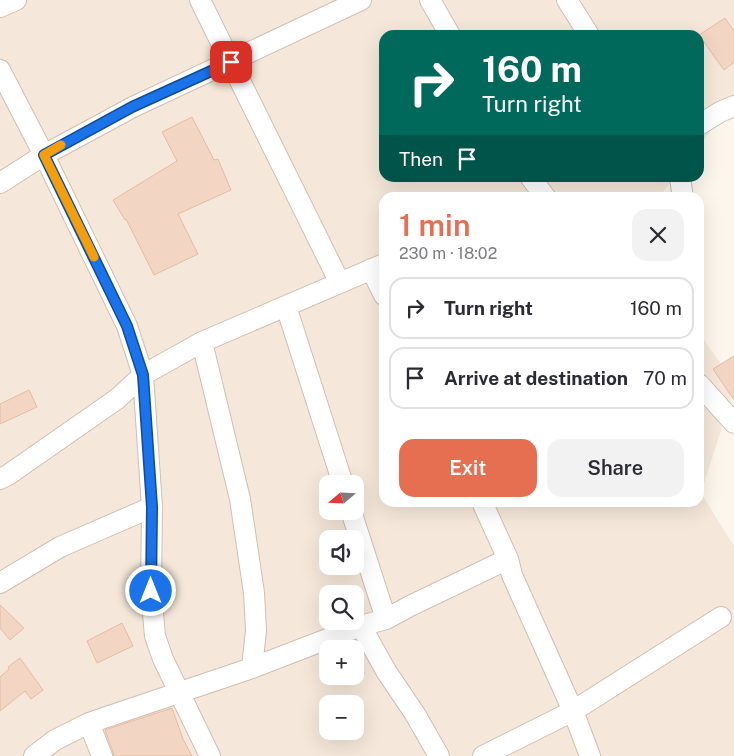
<!DOCTYPE html>
<meta charset="utf-8">
<style>
:root{--surface:#fff;--page:#f2f2f3;--text:#2b2b33;--muted:#7c7c81;--line:#e1e1e2;--accent:#e76f51}
body{margin:0;font-family:"Public Sans",sans-serif;background:var(--page);color:var(--text);height:100vh;display:flex;flex-direction:column;font-size:19px;white-space:nowrap}
*{box-sizing:border-box;margin:0}
p{font-size:16px;color:var(--muted)}
.icon{flex:none;width:28px;height:28px;fill:none;stroke:currentColor;stroke-width:2;stroke-linecap:round;stroke-linejoin:round}
.map{position:relative;flex:1;overflow:hidden}
.panel{position:absolute;left:379px;top:192px;width:325px;height:315px;display:flex;flex-direction:column;background:var(--surface);border-radius:15px;box-shadow:0 5px 20px #0002}
.panel>*{flex:none}
.guide{position:absolute;left:379px;top:30px;width:325px;height:152px;border-radius:15px;box-shadow:0 5px 20px #0002;background:#00695c;color:#fff;overflow:hidden}
.needle{width:32px;rotate:251deg}
.buttons{position:absolute;left:319px;top:475px;display:grid;gap:10px}
.buttons a{display:grid;place-items:center;width:45px;height:45px;border-radius:10px;background:var(--surface);box-shadow:0 5px 20px #0002;font-size:25px}
.pin{position:absolute;display:grid;place-items:center;width:42px;height:42px;color:#fff;margin:-21px;border-radius:10px;box-shadow:0 2px 8px #0006}
.me{position:absolute;width:55px;margin:-28px;rotate:0deg;stroke-linejoin:round;filter:drop-shadow(0 0 4px #0008)}
.turn{display:flex;align-items:center;gap:18px;height:105px;padding:0 20px;font-size:22px}
.turn .icon{width:65px;height:65px;stroke-width:2.5}
.turn b{display:block;font-size:35px;line-height:42px}
.then{display:flex;align-items:center;height:48px;padding:0 20px;background:#0003;gap:10px;font-size:19px}
.round{display:grid;place-items:center;flex:none;width:52px;height:52px;border-radius:15px;background:var(--page)}
.head{display:flex;align-items:center;justify-content:space-between;height:85px;padding:0 20px}
h1{font-size:30px;font-weight:600;line-height:38px;color:var(--accent)}
.cta{display:flex;gap:10px;margin-top:auto;padding:10px 20px}
.cta a{flex:1;height:58px;border-radius:15px;background:var(--accent);color:#fff;font-size:20px;font-weight:600;line-height:58px;text-align:center}
.cta a+a{background:var(--page);color:var(--text)}
ul{padding:0;list-style:none}
li{display:flex;align-items:center;gap:15px;height:62px;margin:0 10px 8px;padding:0 10px;border:2px solid var(--line);border-radius:15px}
li div{flex:1}
li b{display:block;font-size:19px}
li em{font-style:normal}
.map>svg:first-child{display:block}
.residential{fill:#f5e8da;fill-rule:evenodd}
.building{fill:#f3d5c3;stroke:#e6bba3}
.lines{fill:none;stroke-linecap:round;stroke-linejoin:round}
.minor-casing{stroke:#d1beb0;stroke-width:22}
.minor{stroke:#fff;stroke-width:20}
.route-casing{stroke:#114b97;stroke-width:12}
.route{stroke:#1a73e8;stroke-width:9}
.slow{stroke:#f59e0b;stroke-width:9}
</style>
<div class="map">
<svg width="734" height="756" viewBox="0 0 734 756">
<rect width="100%" height="100%" fill="#fdf6ec"/>
<path class="residential" d="M0,0H734V100L699,146V35H384V178H674L659,197L384,198V502H699V333L734,382V389L701,493L734,546V756H0ZM328,484H355V511H328ZM328,539H355V566H328ZM328,594H355V621H328ZM328,649H355V676H328ZM328,704H355V731H328Z"/>
<path class="building" d="M725,18L734,31V62L724,70L699,35Z
M192,117L214,160L218,159L231,190L178,214L198,254L154,275L126,219L125,220L113,200L177,161L162,132Z
M734,356V400L713,369Z
M29,390L37,407L0,424V404Z
M0,605L24,628L10,640L0,628Z
M122,623L133,646L97,663L87,641Z
M20,658L43,690L31,699L25,691L0,711V677L9,669L8,667Z
M172,708L183,739L192,756H114L113,752L105,730Z"/>
<g class="lines">
<defs>
<path id="minor" d="M200,0L340,283
M430,0L450,35
M567,0L589,35
M0,7L16,0
M0,70L44,155L127,326L143,375L152,507L151,591L155,636L163,659L210,756
M699,125L720,112L734,106
M531,178L546,198
M680,178L683,198
M0,183L44,155L133,107L361,0
M371,269L384,295
M286,306L343,484
M202,342L240,499L254,593L256,630L252,668
M699,384L734,423
M0,479L8,475L117,399L143,375L202,342L384,264
M482,502L508,559L512,575L573,711L590,756
M351,511L386,619
M0,583L60,547L152,507
M361,626L386,671L415,714L439,756
M89,723L102,756
M34,756L55,740L89,723L252,668L361,626L386,619L410,606L508,559
M483,756L573,711L721,617"/>
</defs>
<use href="#minor" class="minor-casing"/>
<use href="#minor" class="minor"/>
</g>
<g class="lines">
<defs>
<path id="route" d="M151,591L152,507L143,375L127,326L44,155L132,107L231,62"/>
</defs>
<use href="#route" class="route-casing"/>
<use href="#route" class="route"/>
<path class="slow" d="M61,145L44,155L94,257"/>
</g>
</svg>
<div class="buttons">
<a><svg class="needle" viewBox="-14 -14 28 28"><path d="M0-13l5 13h-10z" fill="#e53935"/><path d="M0 13l5-13h-10z" fill="#7c7c81"/></svg></a>
<a><svg class="icon" aria-label="sound" viewBox="0 0 24 24"><path d="M4 9h4l5-4v14l-5-4H4zM17 9q2 3 0 6"/></svg></a>
<a><svg class="icon" aria-label="search" viewBox="0 0 24 24"><circle cx="10" cy="10" r="6"/><path d="M15 15l6 6"/></svg></a>
<a>+</a>
<a>−</a>
</div>
<div class="pin" style="left:231px;top:62px;background:#d93025"><svg class="icon" aria-label="arrive" viewBox="0 0 24 24"><path d="M6 21V4h12l-3 4 3 4H6"/></svg></div>
<svg class="me" style="left:151px;top:591px" viewBox="-20 -20 40 40"><circle r="17" fill="#1a73e8" stroke="#fff" stroke-width="3"/><path d="M0-11L8 9 0 5-8 9z" fill="#fff"/></svg>
<div class="guide">
<div class="turn"><svg class="icon" aria-label="right" viewBox="0 0 24 24"><path d="M7 20v-9h11M14 6l5 5-5 5"/></svg><div><b>160 m</b>Turn right</div></div>
<div class="then">Then<svg class="icon" aria-label="arrive" viewBox="0 0 24 24"><path d="M6 21V4h12l-3 4 3 4H6"/></svg></div>
</div>
<section class="panel">
<div class="head"><div><h1>1 min</h1><p>230 m · 18:02</p></div><a class="round"><svg class="icon" aria-label="close" viewBox="0 0 24 24"><path d="M6 6l12 12M18 6L6 18"/></svg></a></div>
<ul>
<li><svg class="icon" aria-label="right" viewBox="0 0 24 24"><path d="M7 20v-9h11M14 6l5 5-5 5"/></svg><div><b>Turn right</b></div><em>160 m</em></li>
<li><svg class="icon" aria-label="arrive" viewBox="0 0 24 24"><path d="M6 21V4h12l-3 4 3 4H6"/></svg><div><b>Arrive at destination</b></div><em>70 m</em></li>
</ul>
<div class="cta"><a>Exit</a><a>Share</a></div>
</section>
</div>
